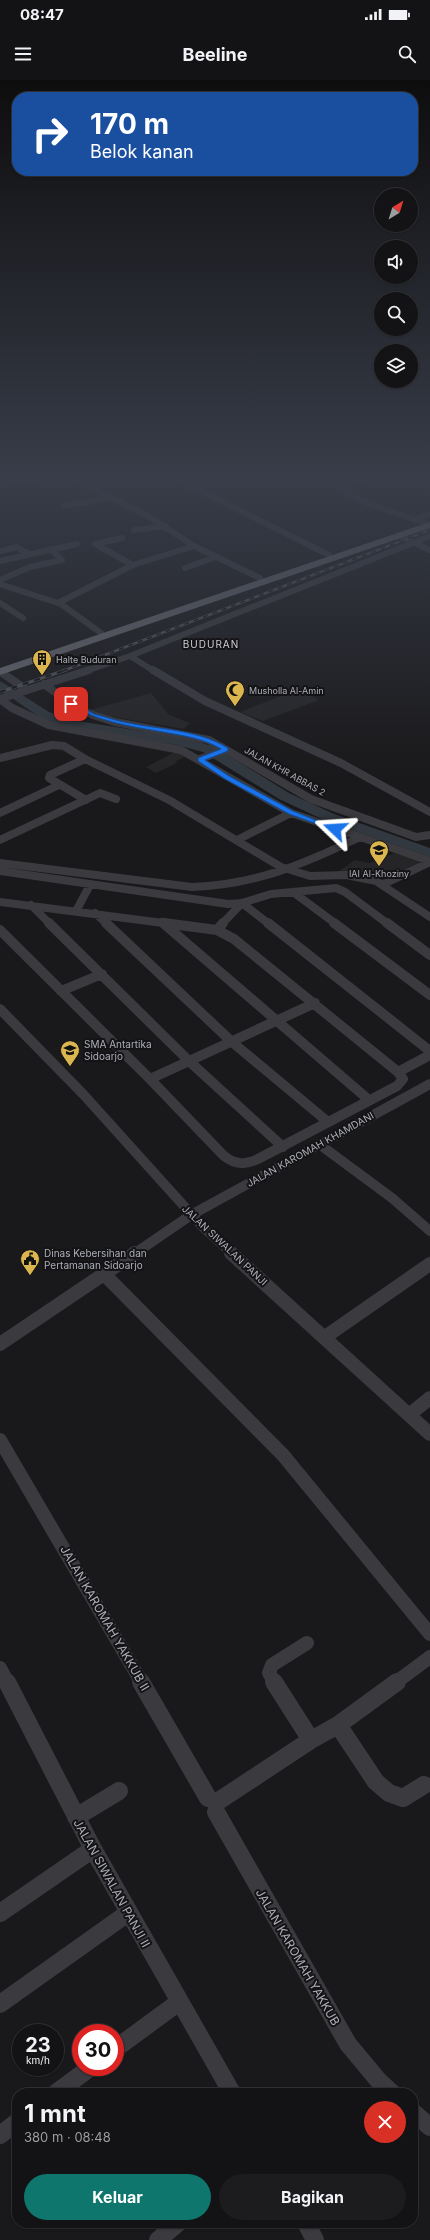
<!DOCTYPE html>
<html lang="id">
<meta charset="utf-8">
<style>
:root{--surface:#131214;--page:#1c1b1d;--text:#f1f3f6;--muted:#9d9ea0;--line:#323234;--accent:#0f766e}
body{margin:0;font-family:Inter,sans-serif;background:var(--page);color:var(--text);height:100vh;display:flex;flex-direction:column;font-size:15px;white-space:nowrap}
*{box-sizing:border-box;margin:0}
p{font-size:13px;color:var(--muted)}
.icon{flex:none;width:22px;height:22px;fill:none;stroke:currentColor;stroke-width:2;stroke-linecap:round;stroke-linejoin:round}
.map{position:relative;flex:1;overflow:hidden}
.details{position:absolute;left:12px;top:2008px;width:406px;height:140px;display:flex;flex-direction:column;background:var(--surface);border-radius:16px;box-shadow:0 1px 3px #0004,0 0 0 1px var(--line)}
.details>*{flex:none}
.hud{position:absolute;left:12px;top:12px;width:406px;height:84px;border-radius:16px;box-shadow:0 1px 3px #0004,0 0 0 1px var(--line);background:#1a4fa0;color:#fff;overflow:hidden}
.needle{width:26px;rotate:38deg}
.controls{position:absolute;left:374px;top:108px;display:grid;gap:8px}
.controls a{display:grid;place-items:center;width:44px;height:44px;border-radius:50%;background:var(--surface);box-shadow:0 1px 3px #0004,0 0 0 1px var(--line);font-size:20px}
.speed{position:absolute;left:12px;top:1944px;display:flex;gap:8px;font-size:20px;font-weight:700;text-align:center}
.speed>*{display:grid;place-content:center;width:52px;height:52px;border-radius:50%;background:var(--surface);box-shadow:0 1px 3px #0004,0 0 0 1px var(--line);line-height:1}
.speed small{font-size:10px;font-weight:400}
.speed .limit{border:6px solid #d22;background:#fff;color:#111}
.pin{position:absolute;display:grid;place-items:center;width:34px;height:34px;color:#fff;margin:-17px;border-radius:8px;box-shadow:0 2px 6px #0006}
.me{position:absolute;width:44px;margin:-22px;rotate:290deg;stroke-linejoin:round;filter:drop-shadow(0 0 3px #0008)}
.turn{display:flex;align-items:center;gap:14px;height:84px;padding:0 12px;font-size:18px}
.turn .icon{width:52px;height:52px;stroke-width:2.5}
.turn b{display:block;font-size:28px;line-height:34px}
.round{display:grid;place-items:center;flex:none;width:42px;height:42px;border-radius:21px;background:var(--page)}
.overview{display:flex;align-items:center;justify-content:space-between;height:68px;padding:0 12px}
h1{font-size:24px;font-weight:700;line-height:30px}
.primary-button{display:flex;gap:8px;margin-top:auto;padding:8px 12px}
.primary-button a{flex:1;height:46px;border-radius:24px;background:var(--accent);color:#fff;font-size:16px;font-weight:700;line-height:46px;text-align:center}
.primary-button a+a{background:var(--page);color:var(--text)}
.status{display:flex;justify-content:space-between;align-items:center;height:28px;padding:0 20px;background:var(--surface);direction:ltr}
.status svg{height:11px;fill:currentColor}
header{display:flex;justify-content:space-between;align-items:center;height:52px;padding:0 12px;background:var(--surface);font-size:18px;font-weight:700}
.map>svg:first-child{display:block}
.built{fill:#252527}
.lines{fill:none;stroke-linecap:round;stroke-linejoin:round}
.canal{stroke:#32383f;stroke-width:6}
.river{fill:#32383f;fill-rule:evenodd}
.minor-far4{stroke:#3a3a3f;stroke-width:6}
.minor-far3{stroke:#3a3a3f;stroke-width:8}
.minor-far2{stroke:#3a3a3f;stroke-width:10}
.minor-far1{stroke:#3a3a3f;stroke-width:14}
.minor{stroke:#3a3a3f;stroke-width:18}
.highway{fill:#67686f;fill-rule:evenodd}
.rail-far1-casing{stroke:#515257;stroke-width:2.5}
.rail-casing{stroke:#515257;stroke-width:3}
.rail-far1{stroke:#141315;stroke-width:1.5;stroke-dasharray:5;stroke-linecap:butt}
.rail{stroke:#141315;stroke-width:2;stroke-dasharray:6;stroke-linecap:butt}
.route{fill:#1a73e8;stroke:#114b97}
.labels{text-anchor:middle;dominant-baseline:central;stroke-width:4;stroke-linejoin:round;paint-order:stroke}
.far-poi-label{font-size:9px;fill:#acafb8;stroke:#141315;text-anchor:start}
.far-street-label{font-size:9px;fill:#acafb8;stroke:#141315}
.far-quarter-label{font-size:10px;letter-spacing:1px;fill:#cdced5;stroke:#141315}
.poi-label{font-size:10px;fill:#acafb8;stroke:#141315;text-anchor:start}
.street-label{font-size:10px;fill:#acafb8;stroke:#141315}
.near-street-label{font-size:12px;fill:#acafb8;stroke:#141315}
</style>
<div class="status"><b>08:47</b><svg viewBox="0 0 49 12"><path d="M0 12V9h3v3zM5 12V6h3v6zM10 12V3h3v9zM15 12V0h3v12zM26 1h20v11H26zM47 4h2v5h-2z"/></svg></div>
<header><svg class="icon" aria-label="menu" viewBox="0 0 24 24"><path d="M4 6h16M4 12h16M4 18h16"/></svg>Beeline<svg class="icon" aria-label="search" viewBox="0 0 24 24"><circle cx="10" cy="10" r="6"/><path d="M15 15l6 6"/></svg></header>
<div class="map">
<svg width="430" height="2160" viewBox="0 0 430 2160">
<rect width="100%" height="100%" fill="#19181a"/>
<path class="built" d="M299,609L319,620L263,641L240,632Z
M151,613L169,635L190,643L184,649L102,635L90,630Z
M177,671L186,676L175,682L177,683L156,693L146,687Z
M394,773L424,782L384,802L338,792L355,780L370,783Z"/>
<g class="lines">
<path class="canal" d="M416,439L430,434"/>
<path class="river" d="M366,395H381L345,409L368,420L430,442V448L362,424L335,410L340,403Z
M0,601L49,632L71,640L178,657L213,666L289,713L334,734L430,768V777L324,740L279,719L203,672L177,665L64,646L41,638L0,610Z"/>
<path class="minor-far4" d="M65,395L148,436L194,466L260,498
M169,395L329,475
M0,404L59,395
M64,426L109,418
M134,450L165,446
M398,455L430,470
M122,458L95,464L133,485
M0,471L17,467L29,474
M0,481L77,464
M185,488L216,477
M0,500L30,487L62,480L51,469
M0,504L61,524L101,553
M0,523L23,538
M58,523L133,485L194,466
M130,576L430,456
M86,591L130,576L154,591"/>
<path class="minor-far3" d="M153,590L205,621L341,683L430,732
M1,592L27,610
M44,604L71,624L93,635L115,642L209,660L311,719L416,757L430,755
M0,619L89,590
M0,619L12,628L49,645L181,670L291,733L430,781
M0,678L52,665L64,666L85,679L169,720L281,787L310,796L346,795L376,801L430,837
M85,679L50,695L49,698L86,720
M200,679L226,670
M0,733L59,705
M0,760L100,713L116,719
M237,760L291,733
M0,783L192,807C255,805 304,784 360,757
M0,791L228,824L242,823L271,814L336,808L345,812L388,844
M382,805L430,782
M293,812L336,844
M0,822L171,844
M242,823L269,844
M31,825L50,844
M76,831L90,805
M95,833L107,844
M162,842L164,844
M222,844L242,823"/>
<path class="minor-far2" d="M49,843L190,982L283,1067
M106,843L232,962L328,1042
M163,843L369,1020
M268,843L430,971
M334,843L430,915
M387,843L430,875
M0,850L150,999L224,1076C236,1085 245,1085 258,1079L397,1006L403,999L398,992L234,859L217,850L164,843
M217,850L223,843
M61,911L102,894
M0,929L83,1014L202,1146L233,1174
M398,992L430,975
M150,999L315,923
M319,1064L392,1118L430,1151
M134,1174L191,1135L430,1004"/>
<path class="minor-far1" d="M231,1173L430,1354
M104,1194L283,1375L430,1554
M325,1257L430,1184
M0,1264L135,1173
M409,1335L430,1318
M0,1360L142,1603
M0,1588L8,1603
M275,1603L269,1593L272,1585L307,1563
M395,1603L430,1577"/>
<path class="minor" d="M7,1602L93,1769L232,2013
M141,1602L208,1718
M274,1602L311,1660
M338,1645L376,1702L389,1713L403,1718L424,1705
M217,1722L311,1660L338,1645L397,1602
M216,1732L348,1964L378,2000L392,2013
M76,1737L119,1711
M0,1833L93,1769
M0,1924L128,1833
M115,1969L179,1922
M56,2013L91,1987
M413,2032L430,2047
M0,2055L17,2042
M306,2143L315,2160
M158,2160L178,2143"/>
<path class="highway" d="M430,442V448L0,595V588Z"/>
<defs>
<path id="rail-far1" d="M63,591L430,450"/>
<path id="rail" d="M0,612L66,590"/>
</defs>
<use href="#rail-far1" class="rail-far1-casing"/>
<use href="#rail" class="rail-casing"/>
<use href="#rail-far1" class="rail-far1"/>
<use href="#rail" class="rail"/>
</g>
<linearGradient id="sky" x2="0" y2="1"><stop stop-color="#0e0d0e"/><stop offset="0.57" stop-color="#383d49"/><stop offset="1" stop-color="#383d49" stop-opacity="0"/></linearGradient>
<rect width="430" height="698" fill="url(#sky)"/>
<path class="route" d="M69,622C77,621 87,630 94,634C100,636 106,637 112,639C150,650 194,647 228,668V671L205,680L229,696L293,731L338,749L333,750L289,734L225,699L198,681V678L221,669C203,658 183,656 163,652C128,646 101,642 69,625Z"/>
<defs>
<symbol id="building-pin" viewBox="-11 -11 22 30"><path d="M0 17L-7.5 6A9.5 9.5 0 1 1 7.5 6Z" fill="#dbb64f" stroke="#141315"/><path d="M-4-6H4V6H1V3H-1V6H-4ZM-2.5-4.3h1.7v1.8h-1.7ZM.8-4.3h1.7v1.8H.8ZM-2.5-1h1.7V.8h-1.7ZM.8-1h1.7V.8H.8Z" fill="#111"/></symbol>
<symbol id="mosque-pin" viewBox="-11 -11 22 30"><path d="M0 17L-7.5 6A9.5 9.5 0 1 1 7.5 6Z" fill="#dbb64f" stroke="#141315"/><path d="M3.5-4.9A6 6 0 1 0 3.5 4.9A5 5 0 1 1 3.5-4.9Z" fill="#111"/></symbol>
<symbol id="university-pin" viewBox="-11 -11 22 30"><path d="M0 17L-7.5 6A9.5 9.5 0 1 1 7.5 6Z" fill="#dbb64f" stroke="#141315"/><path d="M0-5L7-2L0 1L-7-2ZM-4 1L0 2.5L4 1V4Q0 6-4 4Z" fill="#111"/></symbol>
<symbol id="school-pin" viewBox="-11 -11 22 30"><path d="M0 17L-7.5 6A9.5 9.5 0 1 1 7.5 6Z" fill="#dbb64f" stroke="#141315"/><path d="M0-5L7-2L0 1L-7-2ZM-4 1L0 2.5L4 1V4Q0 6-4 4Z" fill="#111"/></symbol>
<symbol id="civic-pin" viewBox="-11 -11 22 30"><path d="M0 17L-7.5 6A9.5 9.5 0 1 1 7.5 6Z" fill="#dbb64f" stroke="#141315"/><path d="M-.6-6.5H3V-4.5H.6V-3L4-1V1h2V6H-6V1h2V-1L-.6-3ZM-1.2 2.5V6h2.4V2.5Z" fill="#111"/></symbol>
</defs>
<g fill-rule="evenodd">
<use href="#building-pin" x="31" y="568" width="22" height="30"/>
<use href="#mosque-pin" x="224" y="599" width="22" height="30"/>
<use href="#university-pin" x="368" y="759" width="22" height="30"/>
<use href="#school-pin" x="59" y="959" width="22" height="30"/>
<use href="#civic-pin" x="19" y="1168" width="22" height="30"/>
</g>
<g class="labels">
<g class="far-poi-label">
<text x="56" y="579">Halte Buduran</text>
<text x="249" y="610">Musholla Al-Amin</text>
<text x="379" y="793" text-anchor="middle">IAI Al-Khoziny</text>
</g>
<g class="far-street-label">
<text transform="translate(285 691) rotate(29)">JALAN KHR ABBAS 2</text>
</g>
<g class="far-quarter-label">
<text x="211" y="564">BUDURAN</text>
</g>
<g class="poi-label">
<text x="84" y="964">SMA Antartika<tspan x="84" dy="12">Sidoarjo</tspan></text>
<text x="44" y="1173">Dinas Kebersihan dan<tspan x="44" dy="12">Pertamanan Sidoarjo</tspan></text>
</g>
<g class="street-label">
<text transform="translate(310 1069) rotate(-29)">JALAN KAROMAH KHAMDANI</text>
<text transform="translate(225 1165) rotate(43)">JALAN SIWALAN PANJI</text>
</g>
<g class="near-street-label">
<text transform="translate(105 1538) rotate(60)">JALAN KAROMAH YAKKUB II</text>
<text transform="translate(112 1803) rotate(61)">JALAN SIWALAN PANJI II</text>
<text transform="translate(298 1877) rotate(60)">JALAN KAROMAH YAKKUB</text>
</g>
</g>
</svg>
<div class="controls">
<a><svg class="needle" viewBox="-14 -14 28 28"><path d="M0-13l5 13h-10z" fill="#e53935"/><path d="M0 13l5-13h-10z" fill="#9d9ea0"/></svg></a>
<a><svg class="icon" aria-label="sound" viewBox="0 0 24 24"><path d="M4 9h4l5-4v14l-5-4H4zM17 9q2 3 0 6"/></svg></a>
<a><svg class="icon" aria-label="search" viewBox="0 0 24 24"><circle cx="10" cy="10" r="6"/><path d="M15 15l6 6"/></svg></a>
<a><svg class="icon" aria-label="layers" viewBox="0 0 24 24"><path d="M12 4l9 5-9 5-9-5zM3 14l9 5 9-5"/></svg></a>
</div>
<div class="speed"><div>23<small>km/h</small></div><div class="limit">30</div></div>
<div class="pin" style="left:71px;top:624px;background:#d93025"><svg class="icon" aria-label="arrive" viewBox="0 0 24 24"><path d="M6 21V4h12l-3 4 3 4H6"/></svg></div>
<svg class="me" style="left:335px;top:749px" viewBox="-20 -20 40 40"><path d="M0-17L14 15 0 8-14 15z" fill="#1a73e8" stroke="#fff" stroke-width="4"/></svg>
<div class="hud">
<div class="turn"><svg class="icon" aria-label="right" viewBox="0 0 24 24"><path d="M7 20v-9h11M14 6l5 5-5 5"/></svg><div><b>170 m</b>Belok kanan</div></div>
</div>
<section class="details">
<div class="overview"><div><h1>1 mnt</h1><p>380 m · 08:48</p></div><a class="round" style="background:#d93025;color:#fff"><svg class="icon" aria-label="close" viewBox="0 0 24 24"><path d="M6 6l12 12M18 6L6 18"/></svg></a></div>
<div class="primary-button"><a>Keluar</a><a>Bagikan</a></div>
</section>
</div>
